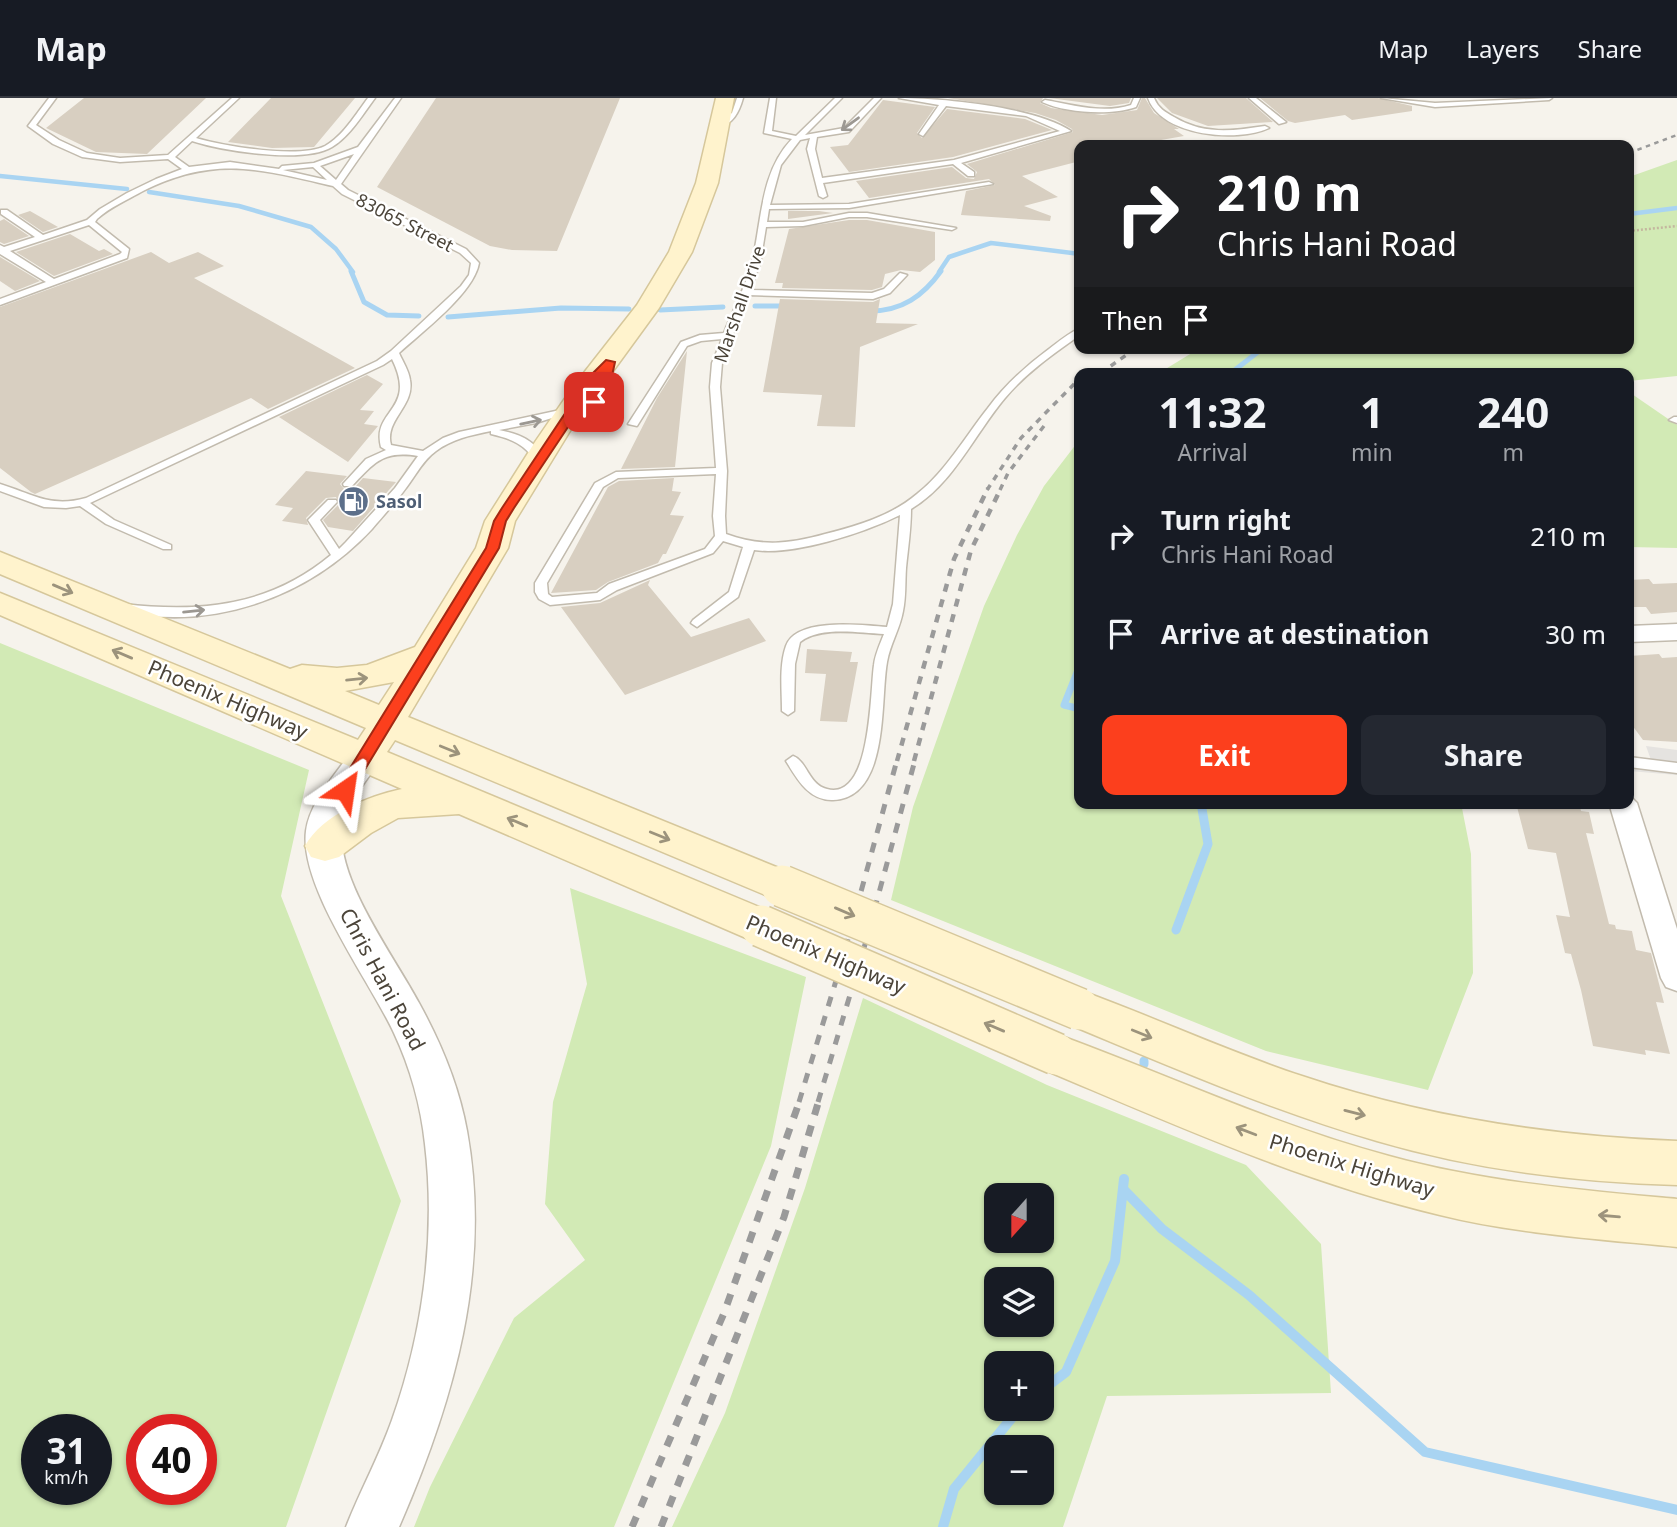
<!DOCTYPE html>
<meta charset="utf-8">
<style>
:root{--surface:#171b24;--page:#242831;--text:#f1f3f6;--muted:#9ea1a6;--line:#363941;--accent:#fc3f1d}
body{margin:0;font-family:"Noto Sans",sans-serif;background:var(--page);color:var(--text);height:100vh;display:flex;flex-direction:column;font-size:26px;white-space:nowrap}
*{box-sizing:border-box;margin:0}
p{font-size:23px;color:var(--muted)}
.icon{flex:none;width:38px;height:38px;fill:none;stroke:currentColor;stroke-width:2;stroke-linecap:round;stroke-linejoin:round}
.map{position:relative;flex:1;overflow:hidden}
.side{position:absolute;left:1074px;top:270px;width:560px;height:441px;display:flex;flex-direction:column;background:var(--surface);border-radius:14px;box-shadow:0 2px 5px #0004}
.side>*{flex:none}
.banner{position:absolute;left:1074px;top:42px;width:560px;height:214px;border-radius:14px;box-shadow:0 2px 5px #0004;background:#202124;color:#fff;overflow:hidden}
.needle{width:46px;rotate:201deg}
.buttons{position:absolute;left:984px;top:1085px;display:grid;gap:14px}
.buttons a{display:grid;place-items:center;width:70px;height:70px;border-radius:14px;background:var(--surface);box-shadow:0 2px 5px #0004;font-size:35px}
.speed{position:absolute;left:21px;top:1316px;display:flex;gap:14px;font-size:35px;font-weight:700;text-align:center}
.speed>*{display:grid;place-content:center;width:91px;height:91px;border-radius:50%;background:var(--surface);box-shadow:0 2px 5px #0004;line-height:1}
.speed small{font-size:18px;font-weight:400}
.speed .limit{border:10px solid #d22;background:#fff;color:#111}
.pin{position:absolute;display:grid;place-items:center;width:60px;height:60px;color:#fff;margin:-30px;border-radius:14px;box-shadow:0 4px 10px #0006}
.me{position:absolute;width:77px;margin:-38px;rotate:32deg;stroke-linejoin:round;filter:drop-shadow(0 0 5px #0008)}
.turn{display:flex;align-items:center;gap:24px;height:147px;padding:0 28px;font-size:32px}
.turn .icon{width:91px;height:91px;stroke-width:2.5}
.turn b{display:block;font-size:49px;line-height:60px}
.then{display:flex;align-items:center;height:66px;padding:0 28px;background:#0003;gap:14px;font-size:26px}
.eta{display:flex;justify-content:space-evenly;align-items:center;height:119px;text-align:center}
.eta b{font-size:42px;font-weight:700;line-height:49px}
.button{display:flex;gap:14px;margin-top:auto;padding:14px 28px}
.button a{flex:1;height:80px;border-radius:14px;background:var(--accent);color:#fff;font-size:28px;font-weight:700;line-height:80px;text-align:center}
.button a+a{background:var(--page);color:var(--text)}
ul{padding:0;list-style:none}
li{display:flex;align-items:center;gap:21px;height:98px;padding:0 28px}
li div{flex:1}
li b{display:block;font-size:26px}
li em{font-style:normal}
header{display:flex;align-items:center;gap:42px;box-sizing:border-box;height:98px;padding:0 35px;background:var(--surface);border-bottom:2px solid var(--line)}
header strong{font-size:33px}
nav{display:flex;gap:38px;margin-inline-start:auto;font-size:24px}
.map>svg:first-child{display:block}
.green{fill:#d2eab5;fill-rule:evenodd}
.parking{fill:#e5e3e0}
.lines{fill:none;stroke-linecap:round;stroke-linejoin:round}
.stream-far4{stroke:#a9d4f2;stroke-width:4.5}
.stream-far3{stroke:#a9d4f2;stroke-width:5}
.stream-far2{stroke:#a9d4f2;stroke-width:7}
.stream-far1{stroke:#a9d4f2;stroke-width:9}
.stream{stroke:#a9d4f2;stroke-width:10}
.building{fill:#d8cfc1}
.service-casing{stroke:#c2bbae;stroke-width:3}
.minor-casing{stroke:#c2bbae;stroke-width:3}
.tertiary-casing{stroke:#c2bbae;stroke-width:3}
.secondary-casing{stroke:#d6c79b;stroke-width:3}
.path{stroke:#c4b79f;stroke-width:2.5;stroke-dasharray:2 2;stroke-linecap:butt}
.service{fill:#fff;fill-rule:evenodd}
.minor{fill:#fff;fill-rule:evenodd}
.tertiary{fill:#fff;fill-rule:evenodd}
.secondary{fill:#fff3cd;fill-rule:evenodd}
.rail-far4{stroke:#9a9a9a;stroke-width:2.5;stroke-dasharray:4.5 4.5;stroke-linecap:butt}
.rail-far3{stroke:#9a9a9a;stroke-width:3.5;stroke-dasharray:6 6;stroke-linecap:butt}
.rail-far2{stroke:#9a9a9a;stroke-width:4.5;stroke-dasharray:8 8;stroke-linecap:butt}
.rail-far1{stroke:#9a9a9a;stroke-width:5;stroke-dasharray:10 10;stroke-linecap:butt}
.rail{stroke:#9a9a9a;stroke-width:7;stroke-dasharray:11 11;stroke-linecap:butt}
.secondary-bridge-casing{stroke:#d6c79b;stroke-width:44;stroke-linecap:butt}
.secondary-bridge{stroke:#fff3cd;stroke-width:41}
.oneway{stroke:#9c9892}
.oneway2{stroke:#9c937c}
.route{fill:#fc3f1d;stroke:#a42913;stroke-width:2}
.labels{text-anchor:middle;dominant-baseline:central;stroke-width:5;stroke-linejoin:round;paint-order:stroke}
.far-street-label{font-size:18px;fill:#4b4439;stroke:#fff}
.far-service-label{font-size:18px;font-weight:bold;fill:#4e5e75;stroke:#fff;text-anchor:start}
.street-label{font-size:21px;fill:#4b4439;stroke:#fff}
</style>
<header>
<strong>Map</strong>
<nav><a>Map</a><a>Layers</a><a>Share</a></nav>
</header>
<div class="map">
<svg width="1677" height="1429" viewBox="0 0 1677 1429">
<rect width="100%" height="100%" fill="#f6f3ec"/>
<path class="green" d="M1677,62V278L1629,283V275H1159L1200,250H1629V79Z
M1629,294L1677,327V450L1629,449Z
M1080,341V705H1461L1471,756L1473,875L1428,992L1266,953L891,802L913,709L984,508L1017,437L1044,388Z
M0,545L309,672L281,798L401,1103L286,1429H0ZM37,1332H96V1391H37ZM142,1332H201V1391H142Z
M570,790L806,879L771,1048L614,1429H414L430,1389L514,1220L585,1162L545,1106L553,1004L587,886Z
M863,900L1047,987L1246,1067L1321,1146L1331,1295L1107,1298L1063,1429H672L725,1315L805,1090ZM1041,1097V1143H996V1097ZM1041,1181V1227H996V1181ZM1041,1265V1311H996V1265ZM996,1349H1041V1395H996Z"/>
<path class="parking" d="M1646,648L1677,652V677L1629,673V657L1651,662Z"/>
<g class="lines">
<path class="stream-far4" d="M0,78L127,91
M149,94L239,108L311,129L336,151L353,174
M1629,116L1677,110
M939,174L949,159L991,145L1080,156"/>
<path class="stream-far3" d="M351,173L364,204L387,217L419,218
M755,208H787
M660,212L723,209
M870,213C902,213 923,198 941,173
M448,219L561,210L629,211
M1231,275L1263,250"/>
<path class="stream-far2" d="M1080,498V515
M1080,567L1064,607L1080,611"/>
<path class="stream-far1" d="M1176,832L1208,746L1201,705
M1144,963V966"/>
<path class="stream" d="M1123,1091L1162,1131L1249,1197L1425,1354L1677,1412
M1041,1293L1066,1274L1115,1163L1124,1081
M943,1429L954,1391L1019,1311"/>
</g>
<path class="building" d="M84,0H206L147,56L96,54L46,30Z
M271,0H355L314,49L272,50L228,44Z
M436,0H620L557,153L512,152L490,148L377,89Z
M948,0H1043L1040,5L1051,10L1102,17L1137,12L1142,0H1145L1154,15L1179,31H1174L1184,38L1132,47H1080V63L1022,78L1058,99L1024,108L1051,118L1050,123L961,117L966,93L995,87L989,81L869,100L856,83L952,69L966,80L974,81L977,74L967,66L1073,34L1072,31L1056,22L1035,15Z
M1049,0H1131L1129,5L1110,8Z
M1157,0H1246L1273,24L1208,28L1172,15Z
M1260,0H1378L1412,8V13L1352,22L1345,17L1295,25L1288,23Z
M883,2L935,9L917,35L922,40L947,11L1025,21L1052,32L953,59L849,74L830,49L848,47Z
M30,113L58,129L43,134L18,117Z
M788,113H819L833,115L788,121Z
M4,121L29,138L4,146L0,144V123Z
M849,122H867L935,134V162L920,174L901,172L885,176L882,189L872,192L782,190L783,185H775L789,131Z
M70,136L99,153L104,151L113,156L54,178L16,154Z
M151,154L169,165L198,154L224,168L194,180L355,270L268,311L251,300L35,396L31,394L0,370V209Z
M0,159L40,183L15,193L0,183Z
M780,201L873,204L880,201L876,225L918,226L860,249L855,329L817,328L822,297L763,294Z
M687,253L675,369L621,371L657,300Z
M367,277L383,286L360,312L374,313L364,326L378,328L348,364L279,319Z
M306,373L347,378L340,386L344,391L354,390L363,380L396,384L353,433L328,429L323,422L339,406L336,399L326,400L306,420L308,427L282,423L293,410L275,407Z
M674,380L672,393L681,394L670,417L684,418L666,456H663L658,465L608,484L596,492L551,495L608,389L619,383Z
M1649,481L1653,486L1677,485V514L1651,516L1646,509H1629V482Z
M650,482L648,487L691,539L749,520L766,543L625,597L561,509L600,505Z
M807,551L852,554L850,564H858L847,624L820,623L826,576L805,575Z
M1659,556L1662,560L1677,559V644L1643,642L1629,623V558Z
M1516,705H1579L1581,713L1589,714L1594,736L1586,735L1609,826L1615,827L1616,831L1632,833L1636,852L1651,855L1664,905L1656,904L1670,956L1645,952L1646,957L1593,948L1581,892L1571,856L1565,855L1556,817L1570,819L1556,755L1528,751Z"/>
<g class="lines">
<defs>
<path id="service" d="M49,0H56L36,27L59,42L87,55L120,60L168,57L232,0H239L196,40C223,48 299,61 325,48C343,38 356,16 368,0H375C363,16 350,38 332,49C304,66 223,53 192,43L175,59L189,69L230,64L279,71L282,68L314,65L358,49L395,0H401L341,86L348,92L466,151L479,165C474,195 422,234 399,255C403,264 409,273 410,282C415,308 384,322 391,347L423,353L443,340L459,334L574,309V313L536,325L499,332C520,336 535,342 545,362L544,364H536C525,346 512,341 491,336V333C471,337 452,341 436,353C423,362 416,377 406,390C396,404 383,418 372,431C309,499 212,534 120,513L118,510L124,506C201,515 270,508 331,457L308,422L328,402H336L337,404L320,422L339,451L346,444L395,390L418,358C383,352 374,365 352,388H344L343,386L366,361L386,352L381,349C371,311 418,313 392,261L383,267L90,405L114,422L171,447V451H163L106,426L80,408L66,410L44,409L0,393V386C33,396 50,410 86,400L377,263L391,253L461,188L469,177L471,165L460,155L342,96L333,88C259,71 215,57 143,93C127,102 110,109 97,121L95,124L129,151L127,160L0,207V201L46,184L0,156V147L4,149L35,139L1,116V112H7L43,137L87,122L100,111L127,95L156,81L182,71L168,61L120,64L82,59L53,46L28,28ZM354,56L336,82L320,68ZM313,69L327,82L283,72ZM89,127L122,154L120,156L54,181L10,153Z
M737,0H743C739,14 733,27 717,29V25L732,15Z
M770,0H776L772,33L796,38L835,0H842L805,37L844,30L874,0H881L849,34L817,39L815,51L822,80L954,62L1060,33L1026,18L946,8L923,38L919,36L939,7L899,0C943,0 1034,9 1071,33L961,65L974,74V78H968L953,66L823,85L827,98L823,100L819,98L807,51L810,40L800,42L781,67L770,107L849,106L989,84L993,86L849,110L769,111L767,124H803L849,115H867L956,130L952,132L867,119H849L803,128L766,129L760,166L750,192L872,195L884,191L900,175L907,177L890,195L873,201L748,197L722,265L720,289L727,373L725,418L726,436C761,449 790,446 825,436C857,428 891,418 917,396C946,373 965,339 988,310C1005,287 1026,268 1049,251C1058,244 1069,235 1080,230V237C1053,256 1026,275 1005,300C974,337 953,386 911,411C911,431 908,450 906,470C905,484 906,499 903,513C900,531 890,546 887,564C880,602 890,700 833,702C809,703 797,681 786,663L793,658C807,663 809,687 827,691C872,703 870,593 874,567C875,557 880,546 884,536C858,535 821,528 800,544L795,566L794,613L788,617L782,613C782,592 779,568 786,548C796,519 862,527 887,529L893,506L900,417C864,435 793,458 754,452L738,499L697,529L691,525L693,522L729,494L743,449L723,443L713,455L617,492L600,502L550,507L539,501L535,494V485L595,385L616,374L716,370L710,289L712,265L722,241L701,243L687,248L637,328L628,326L681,244L700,237L724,235C733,212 746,188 752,164C762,123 760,74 792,41L764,35ZM716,376L713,418L715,438L705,451L609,486L597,495L552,499L548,496L547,485L603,389L618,380Z
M1134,0H1140L1136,9C1111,18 1066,15 1042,4L1045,2C1073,7 1103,16 1131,7Z
M1148,0H1154C1158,10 1165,14 1174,19C1204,37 1232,33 1265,28L1269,30C1237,45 1161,38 1148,0Z
M1249,0H1256L1286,24L1279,26Z
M1381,0L1435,5L1552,0L1549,2L1435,9Z
M1674,319H1677V325L1669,322Z
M1629,659L1677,665V675L1629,669Z"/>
<path id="minor" d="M1677,526V542L1629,544V528Z
M1629,697L1637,705L1677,831V893L1666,889L1661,880L1609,705H1629Z"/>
<path id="tertiary" d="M365,647L377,651L382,659C369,681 344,706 342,733C337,783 396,861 419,905C441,945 459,988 467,1033C492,1172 454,1303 399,1429H346C360,1393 379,1359 392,1322C423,1235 436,1138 425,1046C421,1008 410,969 394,935C370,883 299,789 306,733C310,703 337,675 353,651Z"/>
<path id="secondary" d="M716,0H734L718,85L692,154L659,210L573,328L515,423L508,450L408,619L796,777L802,788L796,799L782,804L395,642L387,654L776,816L782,828L776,840L761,845L746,840L459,716L398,720L371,735L339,759L325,763L311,759L305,748C322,717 368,698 402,691L0,517V495L358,642L366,630L0,476V454L290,571L302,567L337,570L367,567L415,549L476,450L485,423L535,344L572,290L637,207L669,154L696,85ZM394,584L379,607L345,593Z
M1079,892C1154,919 1226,953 1302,978C1424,1019 1549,1038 1677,1043V1087C1576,1084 1475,1072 1377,1043C1270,1012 1167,967 1063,924L1057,911L1063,898Z
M1056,936C1168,977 1274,1027 1389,1058C1483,1084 1580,1092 1677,1101V1149C1598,1141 1517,1136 1440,1117C1301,1084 1171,1025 1040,970L1033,956L1040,942Z"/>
</defs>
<use href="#service" class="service-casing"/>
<use href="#minor" class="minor-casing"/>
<use href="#tertiary" class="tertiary-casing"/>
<use href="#secondary" class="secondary-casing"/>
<path class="path" d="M1629,133L1677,128"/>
<use href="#service" class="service"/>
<use href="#minor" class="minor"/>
<use href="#tertiary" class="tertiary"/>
<use href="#secondary" class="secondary"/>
<path class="rail-far4" d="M1629,55L1677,37"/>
<path class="rail-far3" d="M1101,275L1136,250
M987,392L1021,340L1080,280
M1000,392L1008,375L1047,324"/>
<path class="rail-far2" d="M897,663L954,461L988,390
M914,663L971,452L1001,390"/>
<path class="rail-far1" d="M799,1004L842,863L897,662
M818,1004L864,850L915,662"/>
<path class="rail" d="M632,1429L724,1215L800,1002
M661,1429L784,1119L819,1002"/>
<defs>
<path id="secondary-bridge" d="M782,788L1079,911
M761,828L1056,956"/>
</defs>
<use href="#secondary-bridge" class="secondary-bridge-casing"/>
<use href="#secondary-bridge" class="secondary-bridge"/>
</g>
<defs><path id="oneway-shaft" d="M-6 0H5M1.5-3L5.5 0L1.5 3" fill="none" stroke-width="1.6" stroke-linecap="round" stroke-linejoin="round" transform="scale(1.75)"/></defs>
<g class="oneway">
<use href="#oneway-shaft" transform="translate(850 26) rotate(144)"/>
<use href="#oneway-shaft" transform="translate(531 324) rotate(-12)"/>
<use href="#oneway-shaft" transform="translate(194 513) rotate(-6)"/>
</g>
<g class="oneway2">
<use href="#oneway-shaft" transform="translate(63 491) rotate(23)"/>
<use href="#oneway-shaft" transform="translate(122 556) rotate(-157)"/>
<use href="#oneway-shaft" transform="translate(357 581) rotate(-6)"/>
<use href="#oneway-shaft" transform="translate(450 652) rotate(22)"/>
<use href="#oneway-shaft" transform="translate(517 724) rotate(-157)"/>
<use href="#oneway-shaft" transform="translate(660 738) rotate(22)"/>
<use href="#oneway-shaft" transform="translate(845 814) rotate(23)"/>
<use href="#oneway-shaft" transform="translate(994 929) rotate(-157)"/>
<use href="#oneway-shaft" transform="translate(1142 936) rotate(22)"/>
<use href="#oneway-shaft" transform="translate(1355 1015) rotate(14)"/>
<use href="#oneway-shaft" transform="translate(1246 1033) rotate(-159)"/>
<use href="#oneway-shaft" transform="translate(1609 1118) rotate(-175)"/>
</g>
<path class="route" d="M606,262L615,264C612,279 608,299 594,307L588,304L602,278L514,410L506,423L499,450L350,696H339L337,692L339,688L486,450L494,423L502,410L590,278Z"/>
<defs>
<symbol id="fuel-disc" viewBox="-11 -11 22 22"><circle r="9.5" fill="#5c6f8a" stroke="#fff"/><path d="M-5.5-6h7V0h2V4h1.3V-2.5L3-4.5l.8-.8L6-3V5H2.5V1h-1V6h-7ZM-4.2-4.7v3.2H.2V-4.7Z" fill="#fff"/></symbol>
</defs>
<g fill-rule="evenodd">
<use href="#fuel-disc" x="336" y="386" width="35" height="35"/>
</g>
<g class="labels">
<g class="far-street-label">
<text transform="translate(405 124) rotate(27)">83065 Street</text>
<text transform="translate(739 206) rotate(-71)">Marshall Drive</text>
</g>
<g class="far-service-label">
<text x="376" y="403">Sasol</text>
</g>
<g class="street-label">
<text transform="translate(228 601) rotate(23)">Phoenix Highway</text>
<text transform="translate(826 856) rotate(23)">Phoenix Highway</text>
<text transform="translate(383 881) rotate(62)">Chris Hani Road</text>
<text transform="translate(1352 1067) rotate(17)">Phoenix Highway</text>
</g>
</g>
</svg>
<div class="buttons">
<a><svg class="needle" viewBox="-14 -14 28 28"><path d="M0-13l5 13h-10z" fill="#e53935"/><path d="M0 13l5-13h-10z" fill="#9ea1a6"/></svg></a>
<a><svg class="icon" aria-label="layers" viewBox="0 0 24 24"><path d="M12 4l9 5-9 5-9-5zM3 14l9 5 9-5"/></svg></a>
<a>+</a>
<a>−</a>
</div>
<div class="speed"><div>31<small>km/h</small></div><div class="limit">40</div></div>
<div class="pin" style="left:594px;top:304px;background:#d93025"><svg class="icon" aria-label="arrive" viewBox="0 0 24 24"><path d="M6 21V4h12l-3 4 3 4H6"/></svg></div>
<svg class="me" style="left:345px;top:692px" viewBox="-20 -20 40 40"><path d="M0-17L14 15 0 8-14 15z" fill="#fc3f1d" stroke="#fff" stroke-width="4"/></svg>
<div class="banner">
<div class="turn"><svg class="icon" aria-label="right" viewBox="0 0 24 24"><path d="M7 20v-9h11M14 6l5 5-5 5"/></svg><div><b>210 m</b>Chris Hani Road</div></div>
<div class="then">Then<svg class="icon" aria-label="arrive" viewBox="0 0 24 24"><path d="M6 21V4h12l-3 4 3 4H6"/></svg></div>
</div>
<section class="side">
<div class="eta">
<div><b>11:32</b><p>Arrival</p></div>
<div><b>1</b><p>min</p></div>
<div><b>240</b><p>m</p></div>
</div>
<ul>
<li><svg class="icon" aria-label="right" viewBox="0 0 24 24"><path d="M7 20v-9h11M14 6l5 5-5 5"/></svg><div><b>Turn right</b><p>Chris Hani Road</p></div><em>210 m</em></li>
<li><svg class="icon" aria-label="arrive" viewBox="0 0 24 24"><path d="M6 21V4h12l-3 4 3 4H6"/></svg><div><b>Arrive at destination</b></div><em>30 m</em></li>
</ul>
<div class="button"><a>Exit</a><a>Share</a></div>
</section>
</div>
